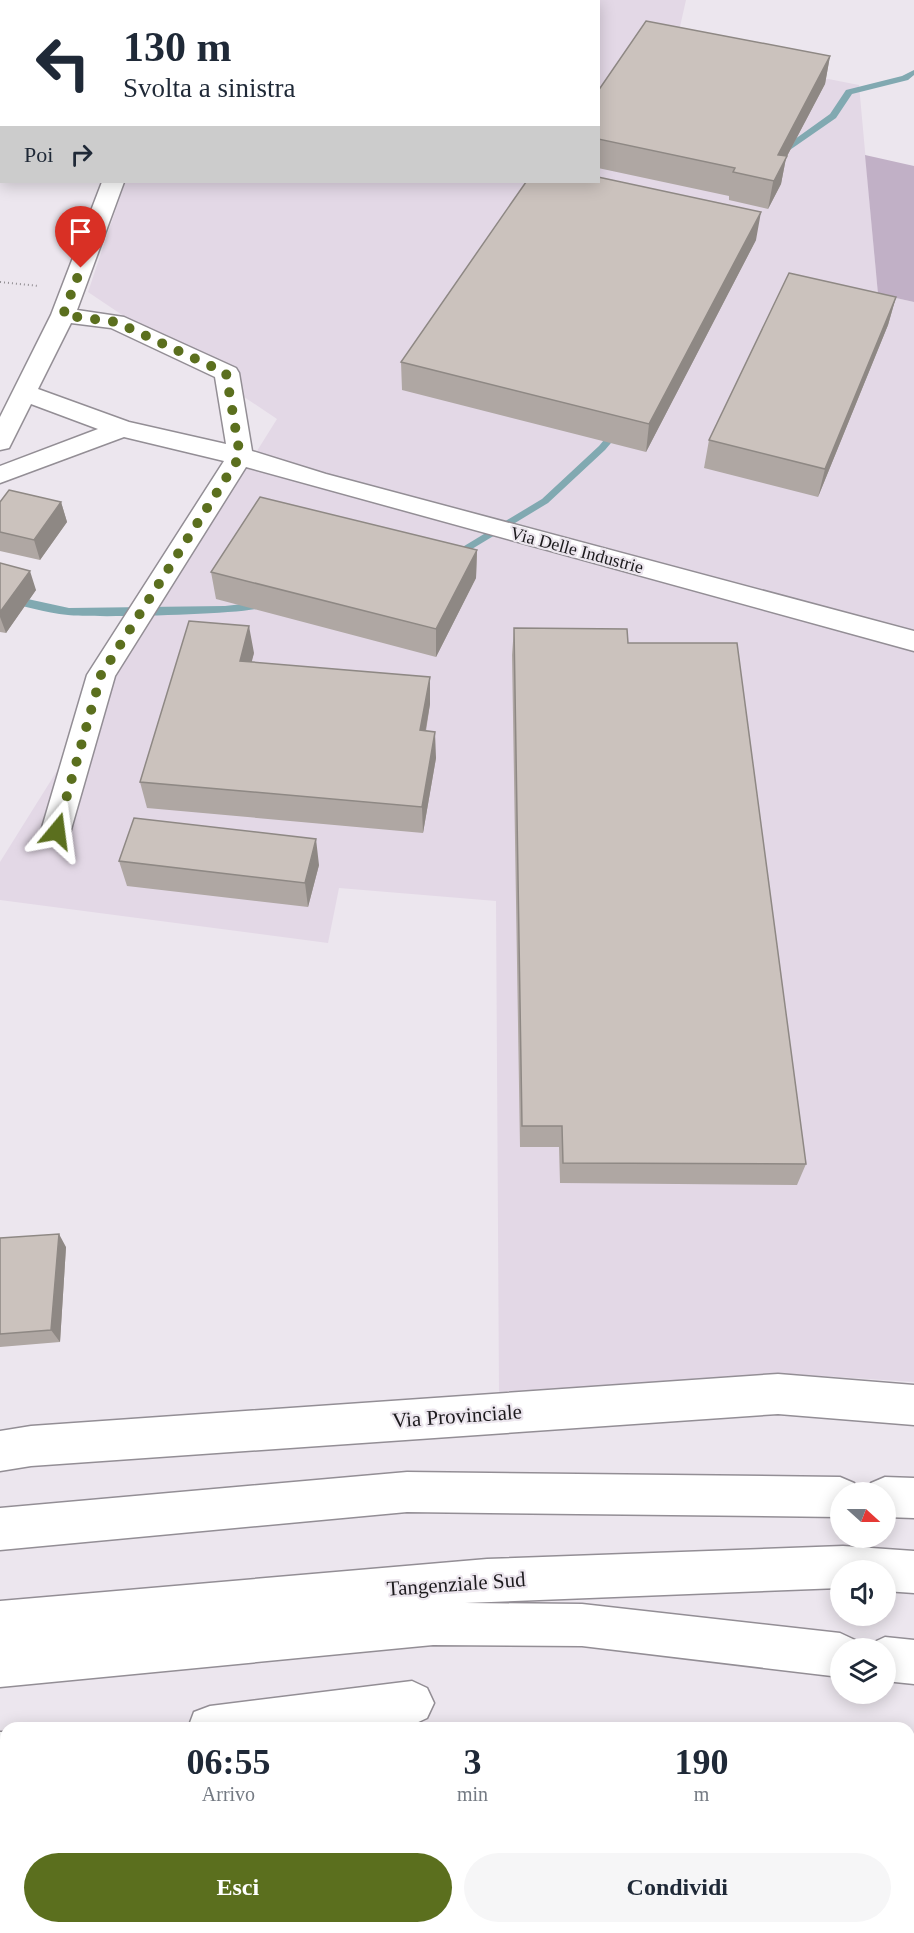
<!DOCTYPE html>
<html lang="it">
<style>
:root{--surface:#fff;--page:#f6f6f7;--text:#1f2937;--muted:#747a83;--accent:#5b6f1e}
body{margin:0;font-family:"Times New Roman",serif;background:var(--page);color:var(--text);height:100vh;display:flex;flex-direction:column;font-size:22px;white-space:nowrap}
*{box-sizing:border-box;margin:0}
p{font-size:20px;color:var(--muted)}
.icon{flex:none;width:33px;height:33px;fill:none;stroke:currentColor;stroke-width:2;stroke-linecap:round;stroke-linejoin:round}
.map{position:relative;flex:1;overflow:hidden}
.drawer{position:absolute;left:0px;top:1722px;width:915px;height:212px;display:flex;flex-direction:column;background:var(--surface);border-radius:18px 18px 0 0;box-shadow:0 3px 15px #0003}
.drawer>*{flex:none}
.guide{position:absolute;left:0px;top:0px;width:600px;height:183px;box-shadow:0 3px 15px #0003;background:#fff;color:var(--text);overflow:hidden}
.needle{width:39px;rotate:111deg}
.tools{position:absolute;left:830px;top:1482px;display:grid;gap:12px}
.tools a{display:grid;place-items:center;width:66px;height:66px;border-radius:50%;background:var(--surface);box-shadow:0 3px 15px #0003;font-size:30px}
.pin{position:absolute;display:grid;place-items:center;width:51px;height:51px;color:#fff;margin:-62px -26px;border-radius:50% 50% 50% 0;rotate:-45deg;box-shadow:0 0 6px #0007}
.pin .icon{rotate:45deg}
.me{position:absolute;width:66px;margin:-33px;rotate:16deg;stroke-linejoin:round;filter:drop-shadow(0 0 4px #0008)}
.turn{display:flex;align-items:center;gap:21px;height:126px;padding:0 24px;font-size:27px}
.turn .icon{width:78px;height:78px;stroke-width:2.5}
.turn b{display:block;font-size:42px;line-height:51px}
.then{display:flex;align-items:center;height:57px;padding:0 24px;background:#0003;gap:12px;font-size:22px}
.eta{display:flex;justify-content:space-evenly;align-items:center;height:102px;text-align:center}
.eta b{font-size:36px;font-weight:700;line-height:42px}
.cta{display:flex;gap:12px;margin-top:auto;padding:12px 24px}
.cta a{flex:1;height:69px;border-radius:36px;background:var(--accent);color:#fff;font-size:24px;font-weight:700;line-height:69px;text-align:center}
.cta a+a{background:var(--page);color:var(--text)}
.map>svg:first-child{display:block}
.built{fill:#e3d8e6}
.green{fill:#c1b0c6}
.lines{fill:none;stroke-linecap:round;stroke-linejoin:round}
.stream{fill:#81a9b1;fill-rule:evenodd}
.minor-casing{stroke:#938e95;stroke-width:3}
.highway-casing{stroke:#938e95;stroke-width:3}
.path{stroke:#938f94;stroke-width:2;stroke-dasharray:1 3;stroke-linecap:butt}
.minor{fill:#fff;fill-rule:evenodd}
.highway{fill:#fff;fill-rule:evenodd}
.wall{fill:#afa7a3}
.shaded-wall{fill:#8e8884}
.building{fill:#cbc2bd;stroke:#8e8884;stroke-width:1.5}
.route{stroke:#5b6f1e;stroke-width:10;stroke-dasharray:0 18}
.labels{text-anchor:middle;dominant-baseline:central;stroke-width:4.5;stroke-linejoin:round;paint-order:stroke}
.street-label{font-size:18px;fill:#1c1a1d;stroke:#ece6ee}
.near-street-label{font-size:21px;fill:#1c1a1d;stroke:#ece6ee}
</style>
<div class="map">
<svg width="914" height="1933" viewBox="0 0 914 1933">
<rect width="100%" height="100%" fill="#ece6ee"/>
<path class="built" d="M187,0H686L675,49L859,85L878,294L914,302V1382L791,1374L499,1392L496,901L339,888L328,943L0,900V862L277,419L88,292L125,182H598V2Z"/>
<path class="green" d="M865,155L914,166V302L878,294Z"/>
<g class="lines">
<path class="stream" d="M914,70V75L908,80L852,94L836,118L784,154L777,152L830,114L846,90L902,76Z
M617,427L622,430L605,450L548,503L457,558H451V554L542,499L599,446L614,428Z
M0,593L69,608L225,606L261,602L266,606C257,615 90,618 68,615C45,613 22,605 0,601Z"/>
<defs>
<path id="minor" d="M167,0H185L166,2Z
M102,182H124L77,310L124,317L236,368L239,373L252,451L326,474L914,631V651L246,467L115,676L68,840L57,843L46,840L41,831L87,675L224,461L124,437L0,483V466L98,429L31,404L9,448L0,450V417L51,315ZM71,323L111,328L215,377L226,444L129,422L38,389Z
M778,1374L914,1385V1425L778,1414L31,1466L0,1471V1431L31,1426Z
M412,1681L427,1688L434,1703L427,1718L412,1725L387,1728H188L194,1712L210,1706Z
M0,1732H6V1776H0Z
M909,1759H914V1803H909Z
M554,1928H601L602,1933H554Z"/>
<path id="highway" d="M407,1472L840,1477L854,1483L859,1492H840V1517L407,1512L0,1550V1508Z
M885,1477L914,1478V1518L885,1517V1492H866L871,1483Z
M843,1546L914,1551V1593L885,1591V1570H840V1588L465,1603L582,1604L840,1633L855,1640L859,1648H840V1677L582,1646L433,1645L0,1687V1643L11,1642L0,1643V1601L487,1559Z
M885,1637L914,1640V1684L885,1681V1648H868L870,1644Z"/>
</defs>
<use href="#minor" class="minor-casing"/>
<use href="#highway" class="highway-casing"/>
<path class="path" d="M0,282L39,286"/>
<use href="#minor" class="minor"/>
<use href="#highway" class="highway"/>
</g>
<path class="wall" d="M406,0H493L492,2Z
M540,0H599L598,4V2H540Z
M830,56L825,84L786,158L781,184L768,209L729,200V196L598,168V91Z
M756,240L646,452L402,390L401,362Z
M896,297L888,325L818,497L704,468L709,440Z
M0,502H61L67,522L40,560L0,551Z
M477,550L476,578L436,657L216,599L211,572Z
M0,563L36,590L6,633L0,632Z
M514,628L628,643L806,1164L797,1185L560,1183L559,1147H520L512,655Z
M254,653L251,662L430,704L426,731L436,758L423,833L147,808L140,782Z
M119,861L319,865L308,907L127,886Z
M0,1238L66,1247L60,1342L0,1347Z
M724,1928H909L914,1933H724Z"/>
<path class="shaded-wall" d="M830,56L825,84L786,158L781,184L768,209L778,155Z
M761,212L756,240L646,452L649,424Z
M896,297L888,325L818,497L825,469Z
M61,502L67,522L40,560L34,540Z
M477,550L476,578L436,657V629Z
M30,571L36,590L6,633L0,617V612Z
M249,626L254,653L245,688L240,661Z
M430,677V704L421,757L420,730Z
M435,732L436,758L423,833L422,807Z
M316,839L319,865L308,907L305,883Z
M59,1234L66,1247L60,1342L51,1330Z"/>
<path class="building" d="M646,21L830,56L778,155L787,156L774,181L733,172L735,168L598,139V91Z
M598,177L761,212L649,424L401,362L526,182H598Z
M789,273L896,297L825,469L709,440Z
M9,490L61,502L34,540L0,532V502Z
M260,497L477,550L436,629L211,572Z
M0,563L30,571L0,612Z
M189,621L249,626L240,661L430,677L420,730L435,732L422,807L140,782Z
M514,628L627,629L628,643H737L806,1164L563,1163L562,1126H522Z
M134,818L316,839L305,883L119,861Z
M59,1234L51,1330L0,1334V1238Z
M909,1873H914V1933H739L738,1928H909Z"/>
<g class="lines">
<path class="route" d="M57,831L101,675L240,456L226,373L116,322L63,315L81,268"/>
</g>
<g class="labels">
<g class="street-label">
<text transform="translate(577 550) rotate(15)">Via Delle Industrie</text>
</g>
<g class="near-street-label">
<text transform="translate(457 1416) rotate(-4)">Via Provinciale</text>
<text transform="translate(456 1584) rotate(-4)">Tangenziale Sud</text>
</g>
</g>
</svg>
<div class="tools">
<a><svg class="needle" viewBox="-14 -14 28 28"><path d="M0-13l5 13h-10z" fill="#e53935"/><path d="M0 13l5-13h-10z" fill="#747a83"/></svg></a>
<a><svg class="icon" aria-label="sound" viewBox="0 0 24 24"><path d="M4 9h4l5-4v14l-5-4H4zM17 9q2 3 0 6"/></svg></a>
<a><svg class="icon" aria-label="layers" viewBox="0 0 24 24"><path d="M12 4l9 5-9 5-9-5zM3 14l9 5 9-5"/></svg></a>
</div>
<div class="pin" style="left:81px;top:268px;background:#d93025"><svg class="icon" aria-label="arrive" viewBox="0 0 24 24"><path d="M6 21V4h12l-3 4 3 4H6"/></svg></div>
<svg class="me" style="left:57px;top:831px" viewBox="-20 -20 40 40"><path d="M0-17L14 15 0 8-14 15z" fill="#5b6f1e" stroke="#fff" stroke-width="4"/></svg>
<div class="guide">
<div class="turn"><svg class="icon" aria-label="left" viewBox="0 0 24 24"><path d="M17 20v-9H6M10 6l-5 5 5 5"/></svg><div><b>130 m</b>Svolta a sinistra</div></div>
<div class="then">Poi<svg class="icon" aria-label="right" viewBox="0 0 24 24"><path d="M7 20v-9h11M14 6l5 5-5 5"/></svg></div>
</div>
<section class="drawer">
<div class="eta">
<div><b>06:55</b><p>Arrivo</p></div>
<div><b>3</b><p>min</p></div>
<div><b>190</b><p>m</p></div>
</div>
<div class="cta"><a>Esci</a><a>Condividi</a></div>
</section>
</div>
